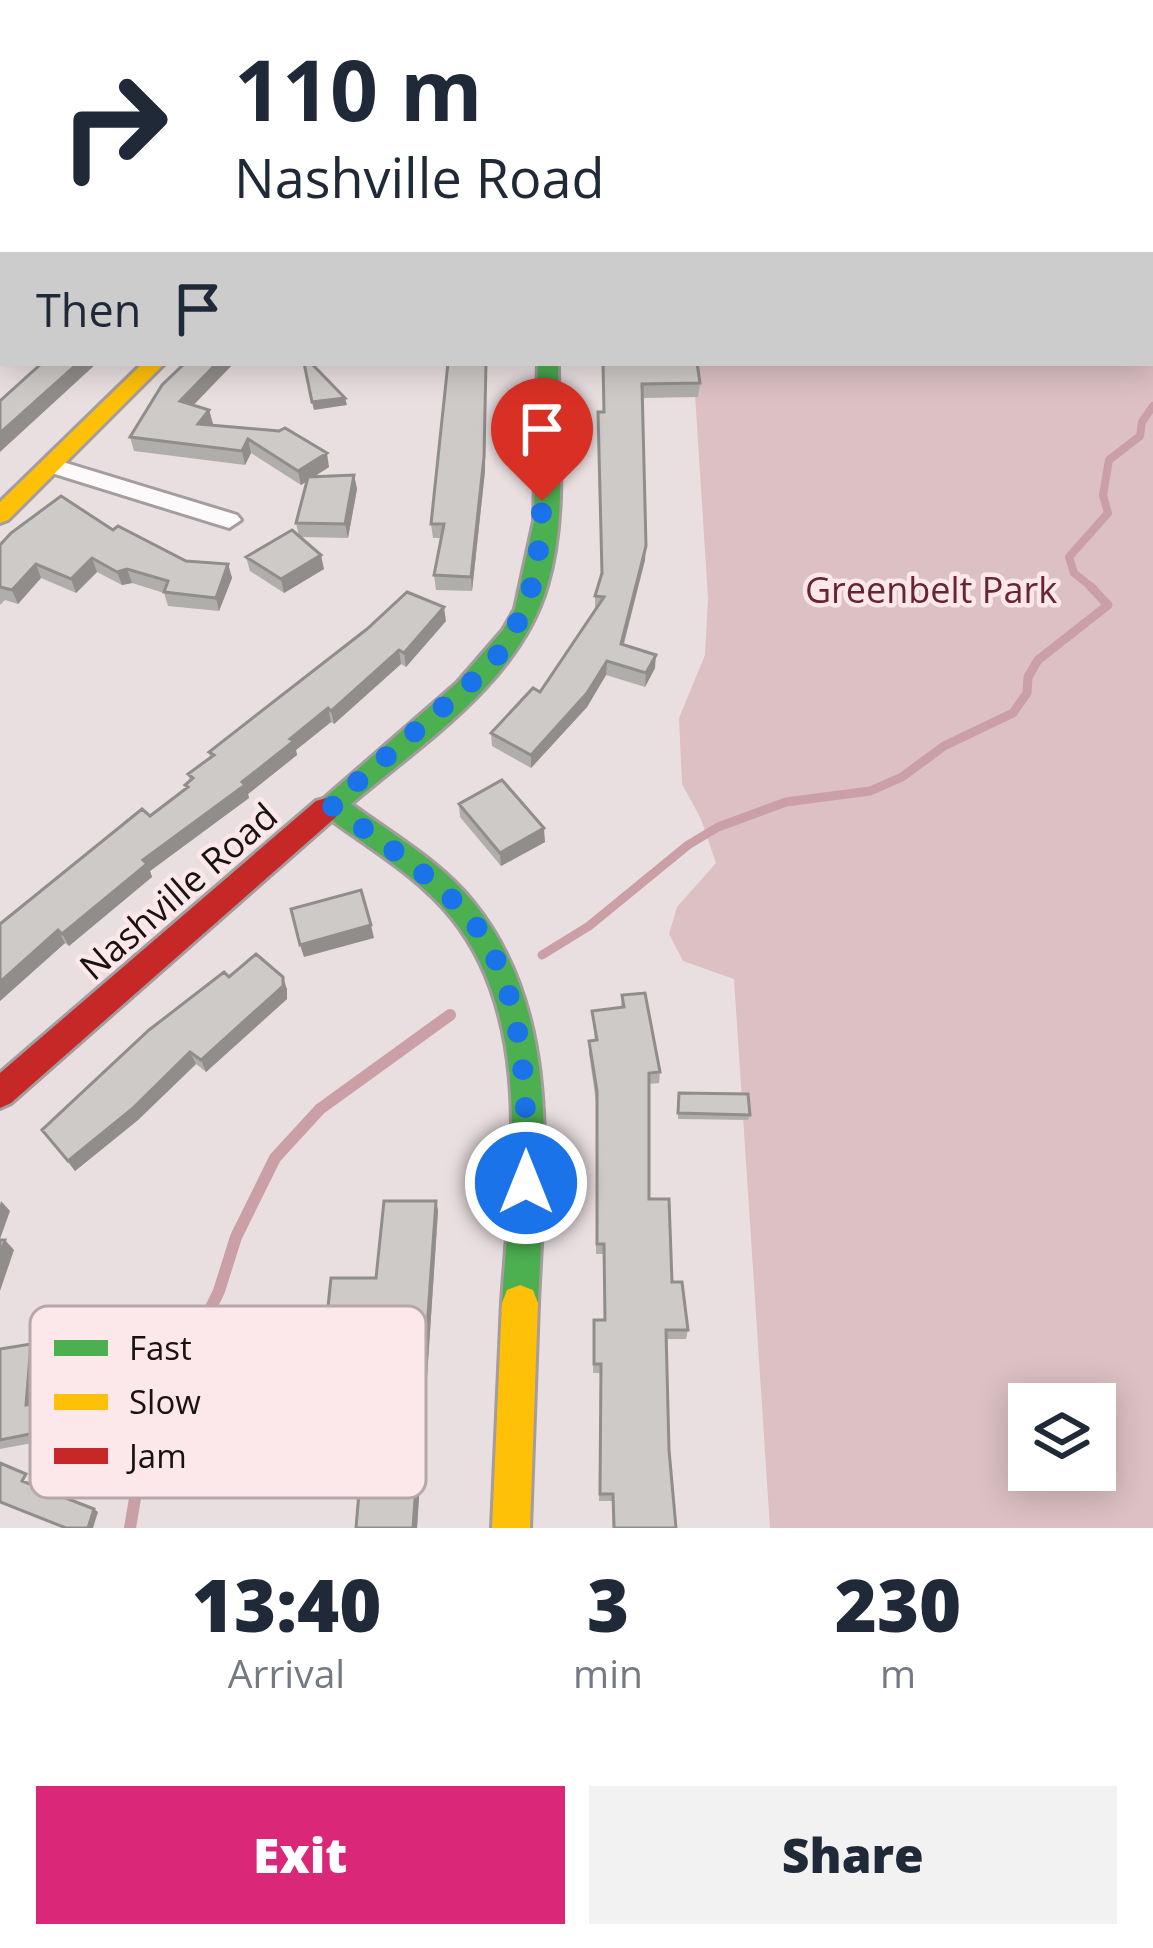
<!DOCTYPE html>
<style>
:root{--surface:#fff;--page:#f2f2f3;--text:#1f2937;--muted:#747a83;--accent:#db2777}
body{margin:0;font-family:"Open Sans",sans-serif;background:var(--page);color:var(--text);height:100vh;display:flex;flex-direction:column;font-size:45px;white-space:nowrap}
*{box-sizing:border-box;margin:0}
p{font-size:39px;color:var(--muted)}
.icon{flex:none;width:66px;height:66px;fill:none;stroke:currentColor;stroke-width:2;stroke-linecap:round;stroke-linejoin:round}
.map{position:relative;height:1528px;overflow:hidden}
.panel{display:flex;flex-direction:column;background:var(--surface);flex:1}
.panel>*{flex:none}
.hud{position:absolute;left:0px;top:0px;width:1155px;height:366px;box-shadow:0 6px 30px #0003;background:#fff;color:var(--text);overflow:hidden}
.fabs{position:absolute;left:1008px;top:1383px;display:grid;gap:24px}
.fabs a{display:grid;place-items:center;width:108px;height:108px;border-radius:0px;background:var(--surface);box-shadow:0 6px 30px #0003;font-size:60px}
.pin{position:absolute;display:grid;place-items:center;width:102px;height:102px;color:#fff;margin:-123px -51px;border-radius:50% 50% 50% 0;rotate:-45deg;box-shadow:0 0 12px #0007}
.pin .icon{rotate:45deg}
.me{position:absolute;width:132px;margin:-66px;rotate:0deg;stroke-linejoin:round;filter:drop-shadow(0 0 9px #0008)}
.turn{display:flex;align-items:center;gap:42px;height:252px;padding:0 36px;font-size:54px}
.turn .icon{width:156px;height:156px;stroke-width:2.5}
.turn b{display:block;font-size:84px;line-height:102px}
.then{display:flex;align-items:center;height:114px;padding:0 36px;background:#0003;gap:24px;font-size:45px}
.eta{display:flex;justify-content:space-evenly;align-items:center;height:204px;text-align:center}
.eta b{font-size:72px;font-weight:800;line-height:84px}
.action{display:flex;gap:24px;margin-top:auto;padding:24px 36px}
.action a{flex:1;height:138px;border-radius:0px;background:var(--accent);color:#fff;font-size:48px;font-weight:800;line-height:138px;text-align:center}
.action a+a{background:var(--page);color:var(--text)}
.map>svg:first-child{display:block}
.green{fill:#dcc0c3;fill-rule:evenodd}
.lines{fill:none;stroke-linecap:round;stroke-linejoin:round}
.stream-far2{stroke:#ca9fa5;stroke-width:8}
.stream-far1{stroke:#ca9fa5;stroke-width:9}
.stream{stroke:#ca9fa5;stroke-width:12}
.street-casing{stroke:#a49c9d;stroke-width:6}
.fast-casing{stroke:#a49c9d;stroke-width:6}
.slow-casing{stroke:#a49c9d;stroke-width:6}
.jam-casing{stroke:#a49c9d;stroke-width:6}
.street{fill:#fcfafa;fill-rule:evenodd}
.fast{fill:#4caf50;fill-rule:evenodd}
.slow{fill:#ffc107;fill-rule:evenodd}
.jam{fill:#c62828;fill-rule:evenodd}
.wall{fill:#b0aeab}
.shaded-wall{fill:#908d8b}
.building{fill:#cdcac7;stroke:#908d8b;stroke-width:3}
.route{stroke:#1a73e8;stroke-width:21;stroke-dasharray:0 37.8}
.labels{text-anchor:middle;dominant-baseline:central;stroke-width:9;stroke-linejoin:round;paint-order:stroke}
.park-label{font-size:36px;fill:#692434;stroke:#fce7ea}
.street-label{font-size:36px;fill:#191213;stroke:#fce7ea}
.key{fill:#fce7ea;stroke:#b8a7aa;stroke-width:3}
.key-label{font-size:33px;fill:#191213}
</style>
<div class="map">
<svg width="1153" height="1528" viewBox="0 0 1153 1528">
<rect width="100%" height="100%" fill="#eadfe0"/>
<path class="green" d="M861,0H1153V1528H770L734,979L683,961L669,934L677,907L716,863L701,819L682,784L679,718L705,655L708,598L693,363H1152V3ZM1029,1404H1095V1470H1029Z"/>
<g class="lines">
<path class="stream-far2" d="M1094,589L1074,573L1069,557L1108,513L1103,495L1109,460L1140,436L1142,422L1153,406"/>
<path class="stream-far1" d="M542,955L589,926L688,845L718,827L786,802L870,791L902,777L944,746L1013,713L1027,693L1028,677L1038,660L1108,605L1090,586"/>
<path class="stream" d="M130,1528L139,1475L156,1421L219,1291L236,1237L275,1158L320,1109L450,1015"/>
<defs>
<path id="street" d="M488,0H504L487,3Z
M702,0H731L733,3H704Z
M743,0H759L741,3Z
M3,17V28L0,29V18Z
M53,459L237,515L241,520L229,528L45,471V461Z"/>
<path id="fast" d="M3,217V230L0,231V218Z
M538,363H558C558,436 568,515 547,586C519,682 422,743 351,804C392,834 441,862 473,902C564,1014 544,1169 538,1303L533,1316L520,1321L507,1316L502,1303C510,1179 536,1022 452,918C419,877 371,849 330,819L316,817L312,809L457,683L503,630L515,609L534,521Z"/>
<path id="slow" d="M143,363H165L8,520L0,523V502Z
M520,1285L533,1290L538,1303L530,1528H492L502,1303L507,1290Z"/>
<path id="jam" d="M267,0H283L265,3Z
M326,798L336,801L340,809L336,817L11,1103L0,1108V1073L316,801Z"/>
</defs>
<use href="#street" class="street-casing"/>
<use href="#fast" class="fast-casing"/>
<use href="#slow" class="slow-casing"/>
<use href="#jam" class="jam-casing"/>
<use href="#street" class="street"/>
<use href="#fast" class="fast"/>
<use href="#slow" class="slow"/>
<use href="#jam" class="jam"/>
</g>
<path class="wall" d="M234,363L193,405L209,410L213,424L211,426L329,467L315,476L354,475L357,489L348,538L301,537L324,569L284,593L250,571L246,557L299,536L296,523L306,482L301,485L251,453L245,465L134,451L130,437Z
M603,363L700,383L698,397L642,398L645,560L624,644L655,668L645,687L606,675L587,707L531,768L492,746L491,733L540,692L595,610V596L602,574Z
M485,471L472,591L436,590L434,575L441,538H433L431,524Z
M113,530L186,561L228,564L232,578L219,611L168,606L164,593L132,583L122,585L97,572L76,593L41,578L18,604L5,600L0,605V545Z
M446,621L406,667L401,664L334,724L331,722L296,750L297,755L248,794L249,798L150,871L152,877L69,946L65,943L0,1001V924L186,789L185,785L190,781L188,774L210,757L209,752Z
M459,804L545,842L501,866L460,817Z
M229,977L287,989V999L206,1072L196,1064L138,1120L75,1171L42,1130Z
M622,995L660,1072L659,1083L649,1084V1199L688,1330L686,1339H666L612,1501H599L601,1373H593L594,1329L604,1320V1254H596V1102L589,1053V1041H595L592,1011L621,1007Z
M679,1093L750,1115L748,1120L678,1119Z
M436,1201L438,1211L417,1528H355L364,1430H355L352,1422L360,1338L306,1340L302,1331L328,1307L376,1278Z
M0,1349L40,1353L35,1403L48,1401L56,1409L54,1439L0,1449Z"/>
<path class="shaded-wall" d="M125,0H160L152,3H118Z
M3,164V180L0,183V166Z
M3,274V305L0,308V276Z
M78,363H97L0,452V433Z
M217,363H234L184,415L180,401Z
M486,363L485,471L472,591L471,577Z
M345,398L347,405L314,410L312,402Z
M209,410L213,424L202,439L198,424Z
M248,439L251,453L245,465L242,451Z
M327,453L329,467L301,485L298,471Z
M354,475L357,489L348,538L345,524Z
M646,546L645,560L620,657L621,644Z
M321,555L324,569L284,593L281,579Z
M92,558L97,572L76,593L71,579Z
M36,564L41,578L18,604L12,590Z
M228,564L232,578L219,611L216,598Z
M127,569L132,583L122,585L117,572Z
M444,607L446,621L406,667L404,653Z
M399,650L401,664L334,724L331,711Z
M656,655L655,668L645,687L646,673Z
M607,661L606,675L587,707L531,768V755Z
M328,708L331,722L296,750L297,755L248,794L249,798L150,871L152,877L69,946L62,934L143,860L242,782L290,739Z
M544,828L545,842L501,866L500,853Z
M371,925L374,938L304,957L300,945Z
M58,930L65,943L0,1001V982Z
M283,977L287,989V999L206,1072L201,1060Z
M190,1052L196,1064L138,1120L75,1171L68,1161Z
M1,1201L10,1211L0,1239V1205Z
M436,1201L438,1211L417,1528H413Z
M5,1240L14,1250L0,1291V1256Z
M31,1344L40,1353L34,1413L26,1405Z
M48,1401L56,1409L54,1439L45,1431Z
M94,1509L98,1512L93,1528H88Z"/>
<path class="building" d="M0,0H125L117,3H3V19L2,1Z
M160,0H216L213,3H156Z
M310,0H451L450,3H306Z
M525,0H683V3H581L564,1L563,3H523Z
M784,0H858L857,3H781Z
M3,26V164L0,166V28Z
M0,249H3V274L0,276Z
M42,363H78L0,433V401Z
M185,363H217L180,401L209,410L198,424L279,431L285,428L327,453L298,471L248,439L242,451L130,437L162,385Z
M304,363H311L345,398L312,402Z
M448,363H486L484,457L471,577L434,575L444,524H431Z
M603,363H697L700,383L642,384L646,546L621,644L656,655L646,673L607,661L587,693L531,755L491,733L533,688L540,692L604,597L595,596L602,573L598,412H604Z
M354,475L345,524L296,523L308,477Z
M61,496L113,530L118,526L186,561L228,564L216,598L164,592L168,581L127,569L117,572L92,558L71,579L36,564L12,590L0,587V545L11,533Z
M292,530L321,555L281,579L246,557Z
M407,592L444,607L404,653L399,650L331,711L328,708L290,739L294,741L242,782L245,785L143,860L147,864L62,934L58,930L0,982V924L142,809L150,816L188,787L185,785L193,778L188,774L214,755L209,752L367,629Z
M502,780L544,828L500,853L459,804Z
M361,890L371,925L300,945L291,909Z
M256,954L283,977V986L201,1060L190,1052L132,1109L68,1161L42,1130L149,1030L224,972L229,977Z
M645,993L660,1072L649,1073V1199H669L672,1282H682L688,1330H666L669,1450L676,1528H614L613,1494H600L601,1364H594V1320H605L604,1244H597V1091L589,1041L597,1040L592,1011L624,1007L622,995Z
M679,1093L748,1094L750,1115L678,1113Z
M384,1201H436L413,1528H356L365,1422H352L361,1330L302,1331L304,1307H328L331,1278H376Z
M0,1240H5L0,1256Z
M31,1344L26,1405L48,1401L45,1431L0,1440V1349Z
M0,1463L26,1474L22,1481L94,1509L88,1528H66L0,1502Z"/>
<g class="lines">
<path class="route" d="M526,1183C527,1094 527,978 462,909C423,869 376,838 331,805L490,666C533,608 539,572 542,501"/>
</g>
<g class="labels">
<g class="park-label">
<text x="931" y="589">Greenbelt Park</text>
</g>
<g class="street-label">
<text transform="translate(178 891) rotate(-41)">Nashville Road</text>
</g>
</g>
<rect x="30" y="1306" width="396" height="192" rx="18" class="key"/>
<rect x="54" y="1340" width="54" height="16" fill="#4caf50"/>
<rect x="54" y="1394" width="54" height="16" fill="#ffc107"/>
<rect x="54" y="1448" width="54" height="16" fill="#c62828"/>
<g class="key-label">
<text x="129" y="1360">Fast</text>
<text x="129" y="1414">Slow</text>
<text x="129" y="1468">Jam</text>
</g>
</svg>
<div class="fabs">
<a><svg class="icon" aria-label="layers" viewBox="0 0 24 24"><path d="M12 4l9 5-9 5-9-5zM3 14l9 5 9-5"/></svg></a>
</div>
<div class="pin" style="left:542px;top:501px;background:#d93025"><svg class="icon" aria-label="arrive" viewBox="0 0 24 24"><path d="M6 21V4h12l-3 4 3 4H6"/></svg></div>
<svg class="me" style="left:526px;top:1183px" viewBox="-20 -20 40 40"><circle r="17" fill="#1a73e8" stroke="#fff" stroke-width="3"/><path d="M0-11L8 9 0 5-8 9z" fill="#fff"/></svg>
<div class="hud">
<div class="turn"><svg class="icon" aria-label="right" viewBox="0 0 24 24"><path d="M7 20v-9h11M14 6l5 5-5 5"/></svg><div><b>110 m</b>Nashville Road</div></div>
<div class="then">Then<svg class="icon" aria-label="arrive" viewBox="0 0 24 24"><path d="M6 21V4h12l-3 4 3 4H6"/></svg></div>
</div>
</div>
<section class="panel">
<div class="eta">
<div><b>13:40</b><p>Arrival</p></div>
<div><b>3</b><p>min</p></div>
<div><b>230</b><p>m</p></div>
</div>
<div class="action"><a>Exit</a><a>Share</a></div>
</section>
